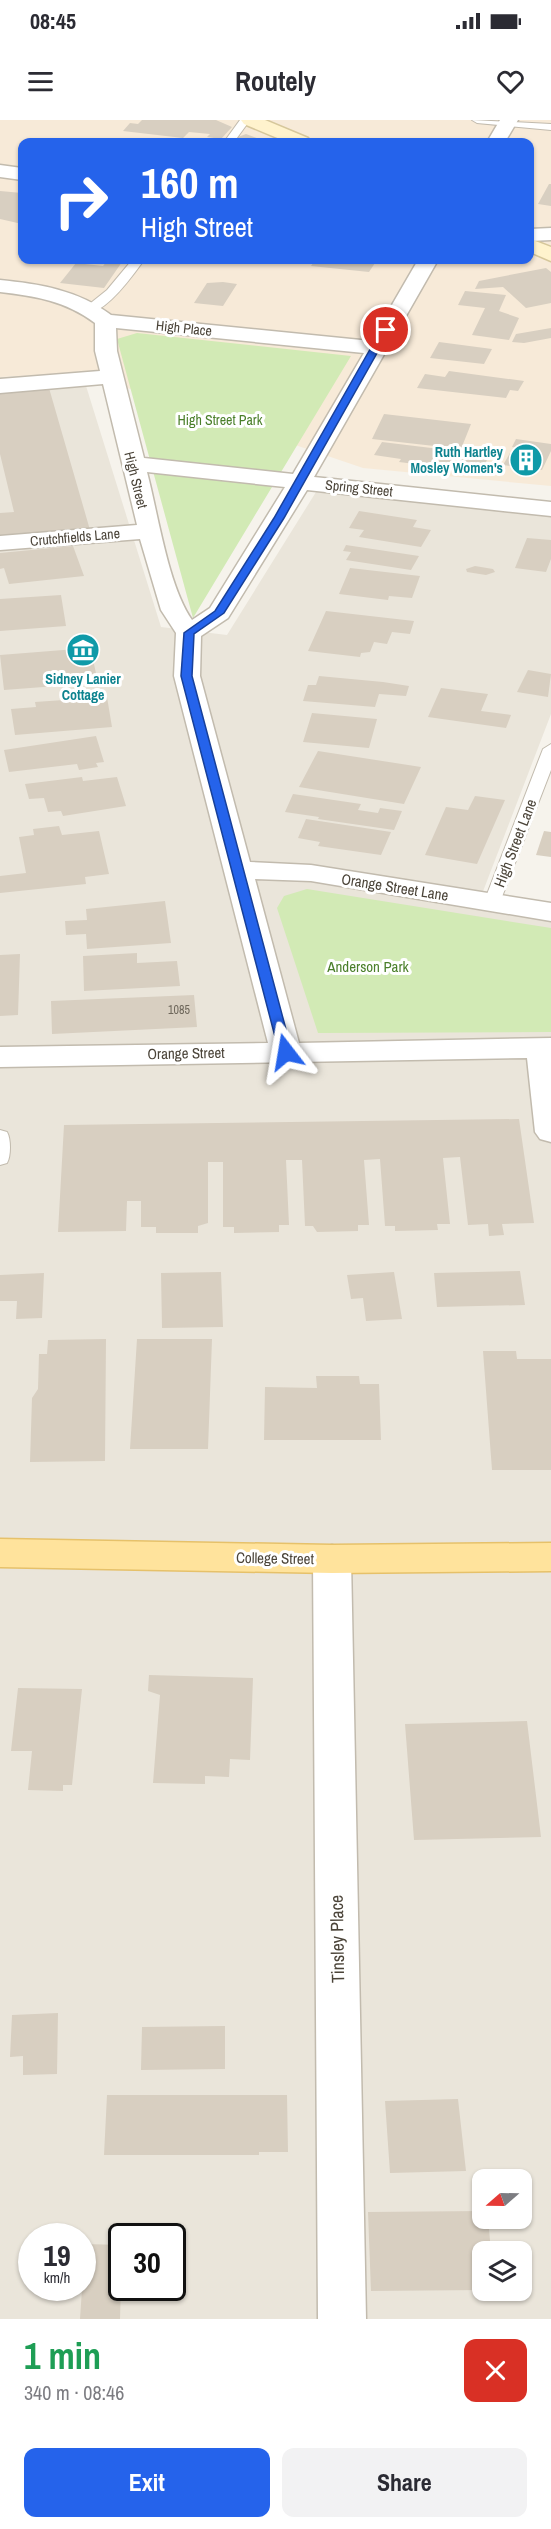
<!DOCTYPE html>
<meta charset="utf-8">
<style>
:root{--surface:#fff;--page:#f2f2f3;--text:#2b2b33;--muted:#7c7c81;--accent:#2563eb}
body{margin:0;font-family:"Archivo Narrow",sans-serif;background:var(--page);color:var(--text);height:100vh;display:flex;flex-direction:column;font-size:22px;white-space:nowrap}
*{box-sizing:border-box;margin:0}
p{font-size:20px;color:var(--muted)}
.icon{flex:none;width:33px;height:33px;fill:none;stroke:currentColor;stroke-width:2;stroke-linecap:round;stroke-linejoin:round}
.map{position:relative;height:2199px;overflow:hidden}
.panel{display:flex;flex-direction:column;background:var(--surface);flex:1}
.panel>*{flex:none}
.top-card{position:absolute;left:18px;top:18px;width:516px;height:126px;border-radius:12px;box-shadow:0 2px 4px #0004;background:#2563eb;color:#fff;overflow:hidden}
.needle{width:39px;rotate:250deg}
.tools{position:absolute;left:472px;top:2049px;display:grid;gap:12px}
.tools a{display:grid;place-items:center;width:60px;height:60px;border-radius:12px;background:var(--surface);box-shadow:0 2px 4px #0004;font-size:30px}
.speed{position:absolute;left:18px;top:2103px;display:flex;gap:12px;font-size:30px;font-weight:700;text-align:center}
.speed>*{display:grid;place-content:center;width:78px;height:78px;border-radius:50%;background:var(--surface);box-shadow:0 2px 4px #0004;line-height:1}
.speed small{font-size:15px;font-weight:400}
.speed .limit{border:3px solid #111;border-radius:9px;background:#fff;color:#111}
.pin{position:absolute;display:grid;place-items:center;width:51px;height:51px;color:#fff;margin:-26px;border:3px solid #fff;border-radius:50%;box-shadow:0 2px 6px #0007}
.me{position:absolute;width:66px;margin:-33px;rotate:346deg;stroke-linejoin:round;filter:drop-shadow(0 0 4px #0008)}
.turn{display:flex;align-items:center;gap:21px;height:126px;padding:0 24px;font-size:27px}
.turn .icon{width:78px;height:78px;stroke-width:2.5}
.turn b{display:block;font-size:42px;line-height:51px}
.round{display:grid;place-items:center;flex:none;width:63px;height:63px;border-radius:12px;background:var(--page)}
.overview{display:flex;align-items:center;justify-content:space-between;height:102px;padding:0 24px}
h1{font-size:36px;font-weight:700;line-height:45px;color:#1e9e55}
.primary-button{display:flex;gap:12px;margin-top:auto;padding:12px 24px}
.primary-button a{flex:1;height:69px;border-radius:12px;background:var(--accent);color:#fff;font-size:24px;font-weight:700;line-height:69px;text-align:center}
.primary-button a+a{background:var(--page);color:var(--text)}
.status{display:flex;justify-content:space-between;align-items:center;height:42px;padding:0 30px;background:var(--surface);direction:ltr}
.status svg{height:16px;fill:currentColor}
header{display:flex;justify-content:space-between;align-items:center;height:78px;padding:0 24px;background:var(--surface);font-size:27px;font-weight:700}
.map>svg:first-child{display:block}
.residential{fill:#eae5da;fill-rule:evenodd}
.commercial{fill:#f7ead8;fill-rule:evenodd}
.green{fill:#d2eab5}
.building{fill:#d8cfc1}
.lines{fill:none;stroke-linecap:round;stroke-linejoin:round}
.lane-casing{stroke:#c2bbae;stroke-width:2}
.street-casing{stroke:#c2bbae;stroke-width:3}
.secondary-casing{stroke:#d6c79b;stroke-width:3}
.primary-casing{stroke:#e6c16a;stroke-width:3}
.lane{fill:#fff;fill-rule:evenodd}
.street{fill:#fff;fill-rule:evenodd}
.secondary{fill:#fff3cd;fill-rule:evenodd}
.primary{fill:#ffe39c;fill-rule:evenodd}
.route{fill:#2563eb;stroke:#184099;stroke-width:1.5}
.labels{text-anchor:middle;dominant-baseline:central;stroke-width:6;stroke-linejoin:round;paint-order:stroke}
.number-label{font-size:12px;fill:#6e675b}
.far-street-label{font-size:14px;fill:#4b4439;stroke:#fff}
.far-park-label{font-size:14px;fill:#4a7f2a;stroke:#fff}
.far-culture-label{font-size:14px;font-weight:bold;fill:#0d838f;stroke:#fff;text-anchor:end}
.street-label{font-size:15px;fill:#4b4439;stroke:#fff}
.park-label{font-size:15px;fill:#4a7f2a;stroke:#fff}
.near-street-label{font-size:18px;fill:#4b4439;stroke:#fff}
</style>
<div class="status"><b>08:45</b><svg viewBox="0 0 49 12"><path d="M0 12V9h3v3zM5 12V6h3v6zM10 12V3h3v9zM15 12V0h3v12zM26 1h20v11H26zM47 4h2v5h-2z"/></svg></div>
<header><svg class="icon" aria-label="menu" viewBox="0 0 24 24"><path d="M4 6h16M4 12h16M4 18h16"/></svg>Routely<svg class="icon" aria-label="heart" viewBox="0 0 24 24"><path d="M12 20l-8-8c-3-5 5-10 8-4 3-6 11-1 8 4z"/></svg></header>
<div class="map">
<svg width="551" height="2199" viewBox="0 0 551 2199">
<rect width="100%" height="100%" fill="#f6f3ec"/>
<path class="residential" d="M82,253L161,507L227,515L316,372L551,395V594L477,787L551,799V2199H0V257ZM483,2060H522V2098H483ZM32,2116H82V2168H32ZM122,2116H172V2168H122ZM483,2132H522V2170H483Z"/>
<path class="commercial" d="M0,0H551V366L363,348L83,253L0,257ZM22,22H530V140H22Z"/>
<path class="green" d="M137,213L351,236L193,498L117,219Z
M307,769L551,808V912L318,913L277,788L284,776Z"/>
<path class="building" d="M142,0H216L232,7L221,19L207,17L210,14L189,12L183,18L123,11L130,3L138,4Z
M246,14L267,22H234L238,17Z
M549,64H551V86L538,84Z
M0,71L22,73V104L0,99Z
M315,140H377L369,152L311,146Z
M107,141L122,142L104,168L60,163L76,143L103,146Z
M546,148L551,152V183L526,188L503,167L475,169L479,161Z
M223,162L237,164L223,186L194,183L207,163Z
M465,171L506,175L499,191L519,198L509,220L472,215L485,188L458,185Z
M551,208V218L524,223L512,222L516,214Z
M439,222L492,229L484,244L430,238Z
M449,251L524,261L518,271L510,270L506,278L417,268L425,254L445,257Z
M49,268L90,410L0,419V393L14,392L0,334V272Z
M384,294L471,304L461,329L372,319Z
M516,319L551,324V331L542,350L503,345L510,333L521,334L524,329L512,327Z
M382,322L489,335L483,349L456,345L455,349L399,342L401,339L374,335Z
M359,391L417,400L413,407L431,410L421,427L359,417L364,410L349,408Z
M527,418L551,420V439L546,452L515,448Z
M346,425L419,436L411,450L346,440L351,432L343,431Z
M73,426L84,456L9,464L4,448L0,449V433Z
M475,446L493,449L495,452L486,455L467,452L466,449Z
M350,448L420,456L412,478L389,476L388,480L339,474Z
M61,475L66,506L0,511V479Z
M326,491L414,501L410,514L392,512L387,524L374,522L370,532L361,533L360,537L308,531Z
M76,529L91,530L97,558L82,559L83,564L4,570L0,535Z
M528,550L551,554L548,577L517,572Z
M319,556L383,562L409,566L406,576L379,574L375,587L303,581L308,565H316Z
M441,568L488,574L481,591L511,595L506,608L428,597Z
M107,577L112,607L15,615L11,589L36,587L35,582Z
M312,593L377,599L369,628L303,622Z
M96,616L104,642L96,643L98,647L79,650L77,644L9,652L4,630Z
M318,631L421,647L404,684L299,667Z
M82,657L83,661L117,657L126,686L63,696L61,691L48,692L44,678L29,679L25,664Z
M293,674L361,684L358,690L378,693L380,688L402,691L394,710L318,699L319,697L285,692Z
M475,676L505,680L477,744L425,735L446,687L468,690Z
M306,699L391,712L381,735L318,726L320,722L298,718Z
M59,706L62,715L99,711L109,754L85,757L86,764L0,773V756L26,753L19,717L34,715L33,709Z
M544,711L551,712V737L536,735Z
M165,781L171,823L87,829L86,814L66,815L65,801L87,800L86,789Z
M137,833V843L177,841L180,866L84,871L83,836Z
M20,834L18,895L0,896V835Z
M194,875L197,907L52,914L51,881Z
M519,999L534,1103L502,1104L504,1115L489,1116L488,1104L468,1105L460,1037L443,1038L450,1104H437L438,1110L395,1111V1106H385L380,1039L364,1040L369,1105H358V1111L317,1112L313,1106H305L302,1040H286L289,1105H279V1112L234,1113V1107H223V1042H208V1103L198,1106V1113H156V1107H141V1081H127L126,1111L58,1112L64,1005Z
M520,1151L525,1185L437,1187L434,1153Z
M221,1152L223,1207L162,1208L161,1153Z
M394,1152L402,1199L366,1201L363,1178L351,1179L347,1155Z
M44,1153L42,1198L16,1199L17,1181H0V1155Z
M106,1219L105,1341L30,1342L32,1278L38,1269L39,1234H47L48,1220Z
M137,1219H212L208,1329H130Z
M483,1231H516L517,1239H551V1350H492Z
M316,1256H359L360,1264H379L381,1320H264L265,1267L317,1268Z
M149,1555L253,1558L250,1640L230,1639L229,1657L205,1656V1664L153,1663L160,1575L148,1571Z
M18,1568L82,1569L72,1665H63V1671L28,1670L32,1631H11Z
M527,1601L541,1717L414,1720L405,1604Z
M58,1893L57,1954L23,1955V1936L10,1937L12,1895Z
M225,1906V1949L141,1950L142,1907Z
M107,1975H287L288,2032H259V2035H104Z
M458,1979L466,2051L390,2053L385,1981Z
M483,2091V2098H488L491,2132H483V2170L371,2171L368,2092Z
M85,2124L122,2125L120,2199H80Z"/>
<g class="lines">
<defs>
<path id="lane" d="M240,0H250L234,22H224Z
M472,0L551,4V10L477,3Z
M132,140H144C134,154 105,195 87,192V186L107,170Z
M551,624V650L500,782L498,786H486L484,782L543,629Z
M0,1010L7,1012C11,1019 11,1036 7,1043L0,1045Z"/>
<path id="street" d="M500,0H518L505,22H487Z
M0,45L22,48V60L0,57Z
M551,108V120L530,121V109Z
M418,140H438L314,357L551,382V396L307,370L228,498L201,516L200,556L250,742L311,745L551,783V801L311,761L255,759L299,923L551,918V1022L540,1019L535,1012L527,938L0,947V927L268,923L174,556L176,513L161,490L140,419L0,430V416L137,405L103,264L0,273V259L100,251L95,231V203C66,181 35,176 0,172V160C40,164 78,170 111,195L371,221ZM116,208L364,233L293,354L144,338L117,231ZM147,352L285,367L210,488L192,500C168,466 158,394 147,352Z
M332,1425L345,1429L351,1439L366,2199H318L313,1439L319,1429Z"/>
<path id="secondary" d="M241,0H265L308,18L310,22H287L244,4Z
M530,119L551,127V141L530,132Z"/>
<path id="primary" d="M0,1419L332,1425L551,1423V1451L332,1453L0,1447Z"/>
</defs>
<use href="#lane" class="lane-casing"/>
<use href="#street" class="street-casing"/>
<use href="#secondary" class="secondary-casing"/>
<use href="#primary" class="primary-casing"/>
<use href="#lane" class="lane"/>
<use href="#street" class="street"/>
<use href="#secondary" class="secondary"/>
<use href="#primary" class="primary"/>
</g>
<path class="route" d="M386,208L390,210L284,398L224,493L194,514L192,556L292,932L286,936L279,932L181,556L184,513L215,491L274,398L381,210Z"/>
<defs>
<symbol id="building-disc" viewBox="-11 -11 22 22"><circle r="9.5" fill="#0f9aa8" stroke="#fff"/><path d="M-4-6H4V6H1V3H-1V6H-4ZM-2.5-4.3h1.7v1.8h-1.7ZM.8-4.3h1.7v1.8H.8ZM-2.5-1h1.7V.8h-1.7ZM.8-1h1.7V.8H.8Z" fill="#fff"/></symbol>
<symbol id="museum-disc" viewBox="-11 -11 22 22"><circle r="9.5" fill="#0f9aa8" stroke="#fff"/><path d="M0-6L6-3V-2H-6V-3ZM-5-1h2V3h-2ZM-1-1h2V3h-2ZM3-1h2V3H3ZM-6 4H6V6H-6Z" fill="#fff"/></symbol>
</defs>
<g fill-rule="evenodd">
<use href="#building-disc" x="507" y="321" width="38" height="38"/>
<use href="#museum-disc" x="64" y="511" width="38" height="38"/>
</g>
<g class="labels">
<g class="number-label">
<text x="179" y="890">1085</text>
</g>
<g class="far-street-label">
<text transform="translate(184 208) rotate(6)">High Place</text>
<text transform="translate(136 360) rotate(76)">High Street</text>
<text transform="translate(359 368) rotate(6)">Spring Street</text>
<text transform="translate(75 417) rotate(-5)">Crutchfields Lane</text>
</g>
<g class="far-park-label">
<text x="220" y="300">High Street Park</text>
</g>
<g class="far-culture-label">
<text x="503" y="332">Ruth Hartley<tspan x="503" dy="16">Mosley Women's</tspan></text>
<text x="83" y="559" text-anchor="middle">Sidney Lanier<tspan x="83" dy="16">Cottage</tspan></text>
</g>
<g class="street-label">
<text transform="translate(515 723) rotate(-69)">High Street Lane</text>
<text transform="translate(395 767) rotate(9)">Orange Street Lane</text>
<text transform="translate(186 933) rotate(-1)">Orange Street</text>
<text transform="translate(275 1438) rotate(1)">College Street</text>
</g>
<g class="park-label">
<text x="368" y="846">Anderson Park</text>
</g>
<g class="near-street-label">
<text transform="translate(337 1819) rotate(-91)">Tinsley Place</text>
</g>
</g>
</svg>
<div class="tools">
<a><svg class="needle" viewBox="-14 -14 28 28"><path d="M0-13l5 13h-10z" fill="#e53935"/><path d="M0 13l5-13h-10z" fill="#7c7c81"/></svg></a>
<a><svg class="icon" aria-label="layers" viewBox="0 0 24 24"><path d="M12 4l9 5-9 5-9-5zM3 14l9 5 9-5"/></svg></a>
</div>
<div class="speed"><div>19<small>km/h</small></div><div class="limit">30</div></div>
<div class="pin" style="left:386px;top:210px;background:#d93025"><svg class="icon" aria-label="arrive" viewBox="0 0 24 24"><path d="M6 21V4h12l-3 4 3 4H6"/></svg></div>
<svg class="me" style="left:286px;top:932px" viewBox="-20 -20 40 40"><path d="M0-17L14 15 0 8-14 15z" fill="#2563eb" stroke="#fff" stroke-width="4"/></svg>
<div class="top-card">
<div class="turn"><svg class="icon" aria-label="right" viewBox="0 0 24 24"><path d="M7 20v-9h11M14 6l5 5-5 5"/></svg><div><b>160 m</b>High Street</div></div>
</div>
</div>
<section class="panel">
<div class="overview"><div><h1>1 min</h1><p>340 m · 08:46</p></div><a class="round" style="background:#d93025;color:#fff"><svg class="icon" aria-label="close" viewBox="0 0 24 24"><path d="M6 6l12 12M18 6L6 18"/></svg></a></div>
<div class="primary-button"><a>Exit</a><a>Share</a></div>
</section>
